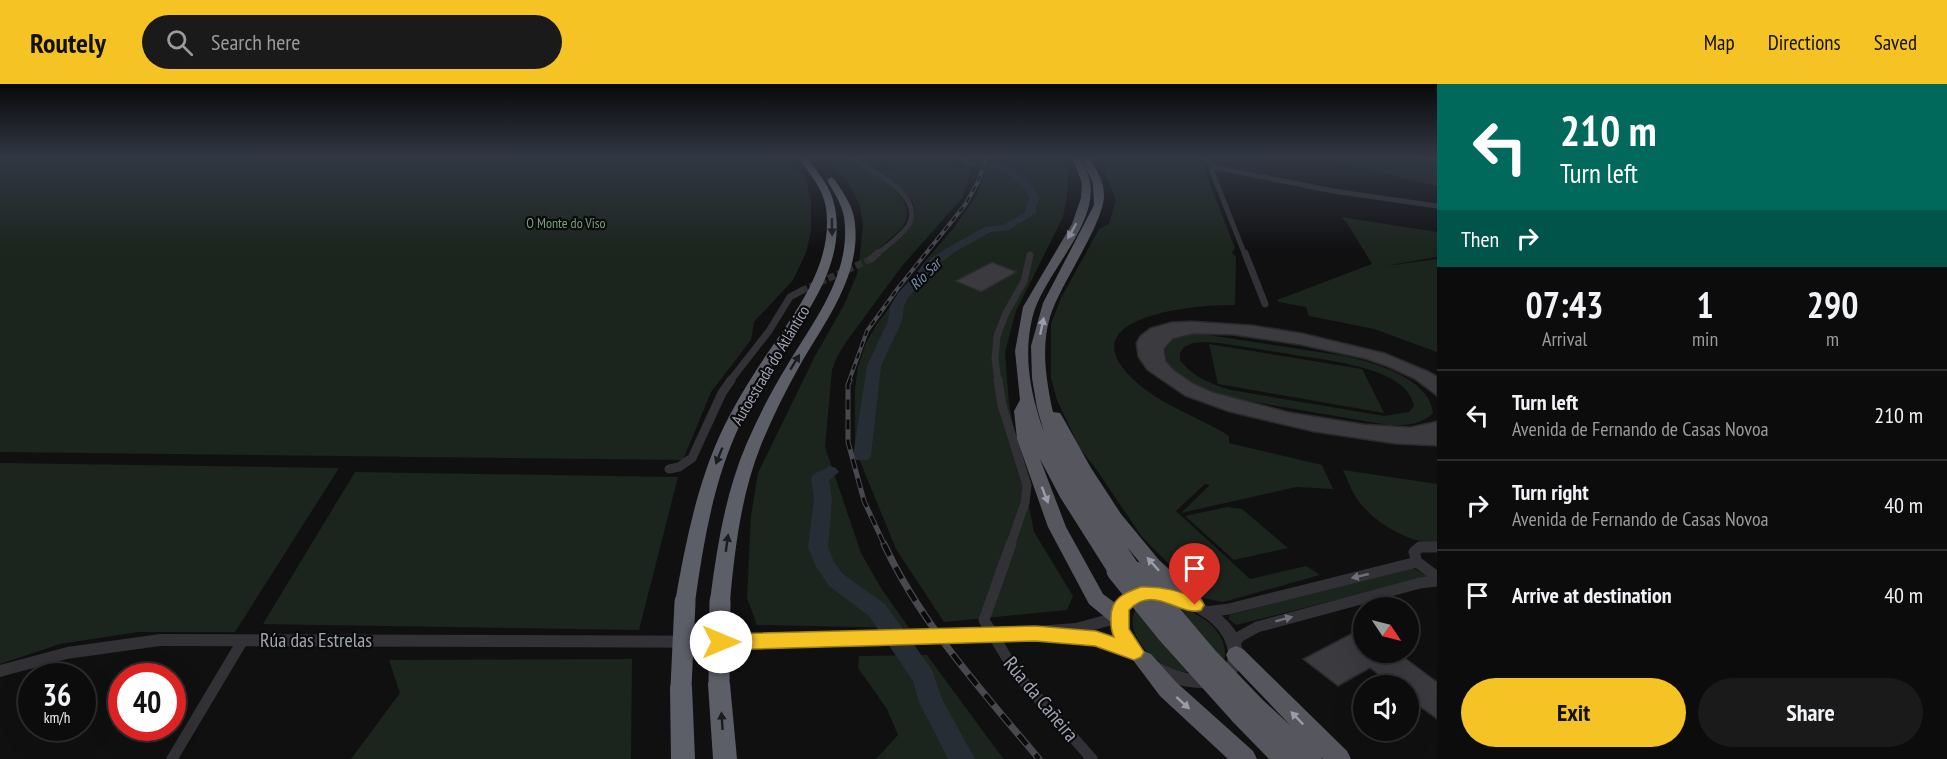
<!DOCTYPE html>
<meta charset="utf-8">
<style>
:root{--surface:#0c0c0d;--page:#1a1a1b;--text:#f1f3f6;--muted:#9a9b9d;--line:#2c2c2e;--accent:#f5c424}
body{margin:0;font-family:"PT Sans Narrow",sans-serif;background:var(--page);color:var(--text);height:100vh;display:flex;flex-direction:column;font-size:22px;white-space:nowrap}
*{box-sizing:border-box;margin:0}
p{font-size:20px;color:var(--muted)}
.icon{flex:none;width:33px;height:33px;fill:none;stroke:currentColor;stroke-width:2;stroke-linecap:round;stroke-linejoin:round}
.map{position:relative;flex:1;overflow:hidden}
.panel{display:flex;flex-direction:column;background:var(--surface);width:510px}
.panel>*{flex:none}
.top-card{background:#00695c;color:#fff;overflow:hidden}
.needle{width:39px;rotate:125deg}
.buttons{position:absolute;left:1353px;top:513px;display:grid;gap:12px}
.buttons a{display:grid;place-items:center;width:66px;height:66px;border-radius:50%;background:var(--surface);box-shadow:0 6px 24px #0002,0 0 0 2px var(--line);font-size:30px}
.speed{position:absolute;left:18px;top:579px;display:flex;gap:12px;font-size:30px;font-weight:700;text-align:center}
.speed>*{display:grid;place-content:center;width:78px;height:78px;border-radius:50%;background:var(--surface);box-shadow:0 6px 24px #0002,0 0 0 2px var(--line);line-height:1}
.speed small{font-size:15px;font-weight:400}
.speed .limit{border:9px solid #d22;background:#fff;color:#111}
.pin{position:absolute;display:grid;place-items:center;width:51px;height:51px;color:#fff;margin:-62px -26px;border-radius:50% 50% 50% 0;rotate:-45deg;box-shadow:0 0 6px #0007}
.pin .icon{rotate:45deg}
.me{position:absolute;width:66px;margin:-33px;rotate:90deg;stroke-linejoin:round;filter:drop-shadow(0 0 4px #0008)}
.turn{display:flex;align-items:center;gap:21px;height:126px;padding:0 24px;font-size:27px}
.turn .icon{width:78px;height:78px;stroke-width:2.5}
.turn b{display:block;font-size:42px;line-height:51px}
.then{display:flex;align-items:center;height:57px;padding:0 24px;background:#0003;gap:12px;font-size:22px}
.eta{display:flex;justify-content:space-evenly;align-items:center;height:102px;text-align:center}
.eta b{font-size:36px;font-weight:700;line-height:42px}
.action{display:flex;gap:12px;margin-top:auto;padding:12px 24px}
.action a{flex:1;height:69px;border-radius:36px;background:var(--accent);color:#111;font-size:24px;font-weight:700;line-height:69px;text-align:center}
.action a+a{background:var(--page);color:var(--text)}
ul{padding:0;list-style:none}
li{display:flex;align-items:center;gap:18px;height:90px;padding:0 24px;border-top:2px solid var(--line)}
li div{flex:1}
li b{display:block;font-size:22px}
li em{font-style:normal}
header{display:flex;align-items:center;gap:36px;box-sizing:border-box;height:84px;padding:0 30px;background:var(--accent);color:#111}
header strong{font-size:28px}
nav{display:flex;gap:33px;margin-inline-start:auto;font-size:21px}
.search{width:420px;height:54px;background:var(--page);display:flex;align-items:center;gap:15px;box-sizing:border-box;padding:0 21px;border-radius:33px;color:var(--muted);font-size:22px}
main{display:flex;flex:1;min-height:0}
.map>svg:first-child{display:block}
.green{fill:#1c241e;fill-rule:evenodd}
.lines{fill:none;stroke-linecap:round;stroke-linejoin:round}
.river{fill:#262d35;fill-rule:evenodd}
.building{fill:#3a3a3f;stroke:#2a2a2d;stroke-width:1.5}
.minor-tunnel{stroke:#2d2e31;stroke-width:7;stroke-dasharray:7 3;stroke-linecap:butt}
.minor-far3{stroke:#313136;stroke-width:5}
.minor-far2{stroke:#313136;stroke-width:7}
.minor-far1{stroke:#313136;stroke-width:9}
.minor{stroke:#313136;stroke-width:11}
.tertiary{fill:#313136;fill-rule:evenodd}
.trunk{fill:#55565e;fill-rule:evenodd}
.motorway{fill:#5d5f68;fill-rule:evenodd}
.rail-far2-casing{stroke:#48494f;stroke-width:4}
.rail-far1-casing{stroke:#48494f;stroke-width:5}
.rail-casing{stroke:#48494f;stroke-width:7}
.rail-far2{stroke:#0b0b0c;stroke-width:2;stroke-dasharray:6;stroke-linecap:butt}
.rail-far1{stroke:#0b0b0c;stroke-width:3;stroke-dasharray:10;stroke-linecap:butt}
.rail{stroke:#0b0b0c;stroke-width:4.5;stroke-dasharray:13;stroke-linecap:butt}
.tertiary-bridge{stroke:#313136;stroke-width:14}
.trunk-bridge{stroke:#55565e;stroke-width:21}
.motorway-bridge{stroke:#5d5f68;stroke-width:21}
.oneway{fill:#1b1c1e}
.oneway2{fill:#999caa}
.oneway3{fill:#6f707b}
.route{fill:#f5c424;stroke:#9f7f17;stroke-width:1.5}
.labels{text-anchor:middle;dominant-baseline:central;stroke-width:4.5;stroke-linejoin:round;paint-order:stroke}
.far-park-label{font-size:14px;fill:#779e7d;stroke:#0b0b0c}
.far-water-label{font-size:15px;font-style:italic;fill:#768faf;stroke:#0b0b0c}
.street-label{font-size:16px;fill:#a1a4b3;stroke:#0b0b0c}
.near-street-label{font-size:20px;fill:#a1a4b3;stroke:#0b0b0c}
</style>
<header>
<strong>Routely</strong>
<div class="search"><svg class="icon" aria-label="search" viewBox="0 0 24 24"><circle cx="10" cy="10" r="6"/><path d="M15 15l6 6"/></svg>Search here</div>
<nav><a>Map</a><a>Directions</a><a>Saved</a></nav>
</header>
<main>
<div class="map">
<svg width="1437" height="675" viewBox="0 0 1437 675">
<rect width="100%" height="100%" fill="#101011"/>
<path class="green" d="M0,73H785L805,93L811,115V147L806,169L793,196L754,238L751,256L711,308L683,376L0,368Z
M823,73C830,73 840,71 846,73C865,79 912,110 907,133C905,146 887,155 880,165C890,162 895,157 903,149C932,121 901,105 878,88L896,85L882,81L868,83L851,73H934L955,84L973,82L962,114L902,182L846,258L837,273L832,286L825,363L861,469L881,504L909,544L757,541L747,514L751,432L758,389L815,272L844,221L857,190L859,179L863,140L859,119L847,97Z
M992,73H1062L1068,86L1067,114L1063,133L1016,227L1005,268L1009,320L1034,448L1073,512L1067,526L944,538L896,465L855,365V305L858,283L866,259L877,240L926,176L953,145L976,112Z
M1099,73H1195L1205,78L1204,85L1235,164L1232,169L1236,173L1235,221C1196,220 1065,232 1134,296C1161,322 1198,332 1229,352V359L1322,381L1333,405L1296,403L1181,429L1210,401L1205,400L1176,427L1250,495L1306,482L1320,491L1223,518L1203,514L1142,453L1096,385L1079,363L1057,316L1051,294V240L1061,214L1099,145L1109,140L1116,116Z
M1315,73H1415L1437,79V102Z
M1341,133L1437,148V173L1385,182L1437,175V268L1374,245L1309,232L1306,223L1279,218L1277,216L1372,180L1347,139Z
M1190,251H1208L1345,272C1374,279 1430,294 1433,329C1420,342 1405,341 1388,341L1231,314C1205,306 1169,296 1162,267C1169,255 1178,253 1190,251ZM1206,258C1234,260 1261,266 1289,270C1321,276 1408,282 1414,322L1409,328L1384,332L1231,306C1211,300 1193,293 1180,276V269L1184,263L1193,259Z
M1209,260L1362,285L1384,329L1218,300Z
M0,379L339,384L235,548H138L60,560L0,580Z
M1343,386L1437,400V458C1408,461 1369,435 1355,412C1350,404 1347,394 1343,386Z
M355,388L678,393L639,546L263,540Z
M1227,423L1242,425L1288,464L1234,476L1185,432Z
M1414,484L1428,493L1236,541L1229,535V531Z
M1174,520C1199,529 1231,547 1224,578C1214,581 1202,587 1192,588C1164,591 1120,553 1136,525Z
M927,571L999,669L1004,675H876L898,651L887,625L858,584L859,572Z
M632,575L631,675H351L400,609L389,576Z"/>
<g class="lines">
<path class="river" d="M961,73H969L970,76L978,79L973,82L963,80Z
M991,78C1013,82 1029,94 1040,114L1036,121V129L1009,146L991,148L955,168L935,183L908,214L904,222L902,237L881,282L871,372L868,376H856L853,372L867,282L888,237L890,222L898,209L927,177L947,164L985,143L1003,141L1026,128V121L1030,114C1021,97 1006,87 988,83V79Z
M830,382L836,384L839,388L829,396L832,415L828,463L834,478L843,490L885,520L932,586L942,615L975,675H948L919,618L913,597L869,532L829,502L815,481L808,463L814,415L811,394L814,390Z"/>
</g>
<path class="building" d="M992,178L1017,188L981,208L955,197Z
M1191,237L1252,241L1302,249L1385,269L1428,287L1437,292V312L1414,295L1388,283L1365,275L1300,261L1233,251L1193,250L1173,255L1164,265L1166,277L1174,286L1193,299L1213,308L1289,328L1364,340L1410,343L1437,337V362L1395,360L1314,348L1229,328L1185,312L1147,286L1138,273L1136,259L1140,252L1150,244L1171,238Z
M1364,543V568H1397L1437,598V635L1408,614V602H1393L1370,584L1338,602L1303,575Z"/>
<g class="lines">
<path class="minor-tunnel" d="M801,207L871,175"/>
<path class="minor-far3" d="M849,73C869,85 927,112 908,142C900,153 887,162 876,171
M1200,73L1216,84
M1423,73L1437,77
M1245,171L1211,85L1218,84L1333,107L1437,122"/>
<path class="minor-far2" d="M1245,169L1265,220
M871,175L878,169
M730,297L769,247L790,213L801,207
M998,297L995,275L997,252L1006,229L1024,197L1030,171"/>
<path class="minor-far1" d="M998,296L1002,321L1027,401L1025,419L1010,462
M669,385L679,383L692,374L722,309L731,296"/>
<path class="minor" d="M1011,460L984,536L1016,589L1092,675
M1437,463H1420L1414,468L1417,478L1437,493
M1206,528L1229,525L1417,478
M1234,561L1239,553L1257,543L1420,499L1437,497
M172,675L243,556"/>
<path class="tertiary" d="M1158,504C1191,512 1241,529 1243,571C1243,579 1238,590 1231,595C1205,613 1168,601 1144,584C1138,580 1133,574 1126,571C1116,567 1105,562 1095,560C1085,558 1073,559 1063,558L1058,556L1056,552L980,558L975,556L973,552L975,548L980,546L1076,539L1112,529C1115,509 1141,505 1158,504ZM1158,514C1186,522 1222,535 1228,567C1229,575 1226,583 1219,587C1193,601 1134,573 1127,545C1125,539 1126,532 1127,526L1141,517ZM1112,541L1117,556L1096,548H1087Z
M160,550L783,552L856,550L861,552L863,556L861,560L856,562L783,564L160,562L67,575L0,593V581L67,563Z"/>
<path class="trunk" d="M1081,73H1089C1096,85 1104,97 1104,111C1104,140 1060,200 1050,233C1041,263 1046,294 1052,324L1053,328L1060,329L1062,332L1091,384L1121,430L1159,476L1202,515L1205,521L1202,527C1197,528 1193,529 1188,526C1166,514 1143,482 1127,463L1144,488L1142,493C1135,495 1130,495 1125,489L1117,494L1110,492L1060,413L1040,375L1066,443L1103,510L1126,527L1129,533L1126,539L1119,541L1112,539L1089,520L1048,443L1017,355L1014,327L1020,316L1015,267L1023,223L1072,140L1081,114L1082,99L1073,76L1077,74C1082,76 1085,82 1087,88C1107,135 1042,189 1032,235C1023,274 1031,312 1044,348L1037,324L1032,294L1031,262L1043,219L1094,121L1093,99Z
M1236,562L1243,565L1347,667L1351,675H1323L1321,673L1322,675H1269L1232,637L1229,630L1232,623L1240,620L1246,622L1248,617L1256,614L1264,617L1291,642L1229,577L1226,571L1229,565Z
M1144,567L1151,570L1176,598L1253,667L1257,675H1228L1160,612L1133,576L1137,570Z"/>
<path class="motorway" d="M798,73H806C818,88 832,104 835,124C846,182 804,232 775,278C760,302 745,327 734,354C712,406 703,462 695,518L692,523L685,526L678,523L675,518C685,462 696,404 720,351C732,325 747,300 763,276C793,231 834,182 826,124C823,104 809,89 798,73Z
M831,93L835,96C842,107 851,119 854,133C864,189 825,237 799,283C785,308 772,334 761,361C741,411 735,464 730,517L727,522L720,525L713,522L710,517C717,463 725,411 746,361C758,333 772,306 788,280C815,235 852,189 844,133C842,120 833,107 827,96Z
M719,591L727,593L730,600L737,675H713L708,600L711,593Z
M681,593L689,596L692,603L695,675H671L670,603L673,596Z"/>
<defs>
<path id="rail-far2" d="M849,297L867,247L898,204L965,121L978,98L987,73"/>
<path id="rail-far1" d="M850,296L848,301V358L864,417L885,462"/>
<path id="rail" d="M884,460C921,540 983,608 1039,675"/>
</defs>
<use href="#rail-far2" class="rail-far2-casing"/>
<use href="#rail-far1" class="rail-far1-casing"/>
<use href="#rail" class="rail-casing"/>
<use href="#rail-far2" class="rail-far2"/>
<use href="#rail-far1" class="rail-far1"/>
<use href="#rail" class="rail"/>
<path class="tertiary-bridge" d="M856,556L980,552"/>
<path class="trunk-bridge" d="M1117,487L1167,549L1240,630
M1135,488L1208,574L1256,624"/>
<path class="motorway-bridge" d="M719,600L720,517
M681,603L685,518"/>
</g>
<defs><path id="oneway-solid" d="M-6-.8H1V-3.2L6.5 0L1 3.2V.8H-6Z" transform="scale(1.5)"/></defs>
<g class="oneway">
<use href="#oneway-solid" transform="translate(832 143) rotate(89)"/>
<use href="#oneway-solid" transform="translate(795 278) rotate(-59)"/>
<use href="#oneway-solid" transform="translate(719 372) rotate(112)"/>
<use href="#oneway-solid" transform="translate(727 459) rotate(-82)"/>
<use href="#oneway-solid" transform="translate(722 637) rotate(-94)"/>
</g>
<g class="oneway2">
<use href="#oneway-solid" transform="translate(1072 147) rotate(119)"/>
<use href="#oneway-solid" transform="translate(1042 242) rotate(-78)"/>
<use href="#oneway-solid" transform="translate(1045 411) rotate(69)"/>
<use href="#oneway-solid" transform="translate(1153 480) rotate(-132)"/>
<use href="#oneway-solid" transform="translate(1183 619) rotate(42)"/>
<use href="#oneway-solid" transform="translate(1297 634) rotate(-134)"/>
</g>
<g class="oneway3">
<use href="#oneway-solid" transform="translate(1360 492) rotate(167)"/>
<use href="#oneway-solid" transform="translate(1284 535) rotate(-15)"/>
</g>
<linearGradient id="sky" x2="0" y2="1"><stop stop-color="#090909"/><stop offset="0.44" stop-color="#313743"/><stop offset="1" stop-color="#313743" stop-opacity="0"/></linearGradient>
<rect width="1437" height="167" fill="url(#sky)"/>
<path class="route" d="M1141,503C1164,502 1181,508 1201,516L1204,521L1201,526C1180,533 1153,499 1129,526V545L1144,568L1141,573L1134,576L1095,562L1035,557L721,566L714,563L712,558L714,553L721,550L1035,542L1096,547L1114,553C1111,546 1111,542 1111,534C1111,514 1124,509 1141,503Z"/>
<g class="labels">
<g class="far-park-label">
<text x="566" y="139">O Monte do Viso</text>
</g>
<g class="far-water-label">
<text transform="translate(925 190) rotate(-45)">Río Sar</text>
</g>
<g class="street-label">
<text transform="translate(770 281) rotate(-59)">Autoestrada do Atlántico</text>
</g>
<g class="near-street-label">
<text x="316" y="556">Rúa das Estrelas</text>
<text transform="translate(1041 615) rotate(50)">Rúa da Cañeira</text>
</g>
</g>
</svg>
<div class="buttons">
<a><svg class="needle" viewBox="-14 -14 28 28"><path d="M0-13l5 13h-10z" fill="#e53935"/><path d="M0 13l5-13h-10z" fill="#9a9b9d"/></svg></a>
<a><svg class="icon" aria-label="sound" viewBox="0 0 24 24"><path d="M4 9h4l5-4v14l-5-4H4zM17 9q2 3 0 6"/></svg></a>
</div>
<div class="speed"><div>36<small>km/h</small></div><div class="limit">40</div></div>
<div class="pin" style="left:1195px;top:521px;background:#d93025"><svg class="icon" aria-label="arrive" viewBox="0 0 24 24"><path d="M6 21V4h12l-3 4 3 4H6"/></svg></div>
<svg class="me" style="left:721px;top:558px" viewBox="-20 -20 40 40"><circle r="19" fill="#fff"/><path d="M0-13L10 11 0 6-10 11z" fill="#f5c424"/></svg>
</div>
<section class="panel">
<div class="top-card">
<div class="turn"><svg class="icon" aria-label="left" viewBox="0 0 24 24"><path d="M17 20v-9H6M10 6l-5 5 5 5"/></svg><div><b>210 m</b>Turn left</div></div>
<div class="then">Then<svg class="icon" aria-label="right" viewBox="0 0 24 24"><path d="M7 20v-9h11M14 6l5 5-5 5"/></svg></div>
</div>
<div class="eta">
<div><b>07:43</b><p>Arrival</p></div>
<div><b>1</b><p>min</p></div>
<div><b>290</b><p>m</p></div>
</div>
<ul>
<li><svg class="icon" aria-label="left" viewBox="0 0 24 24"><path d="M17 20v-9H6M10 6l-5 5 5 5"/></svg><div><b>Turn left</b><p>Avenida de Fernando de Casas Novoa</p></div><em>210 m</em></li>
<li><svg class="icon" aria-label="right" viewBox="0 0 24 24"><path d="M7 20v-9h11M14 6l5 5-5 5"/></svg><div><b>Turn right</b><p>Avenida de Fernando de Casas Novoa</p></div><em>40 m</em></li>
<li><svg class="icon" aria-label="arrive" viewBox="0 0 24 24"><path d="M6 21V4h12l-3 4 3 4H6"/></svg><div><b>Arrive at destination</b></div><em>40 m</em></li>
</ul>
<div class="action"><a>Exit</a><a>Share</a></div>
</section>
</main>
